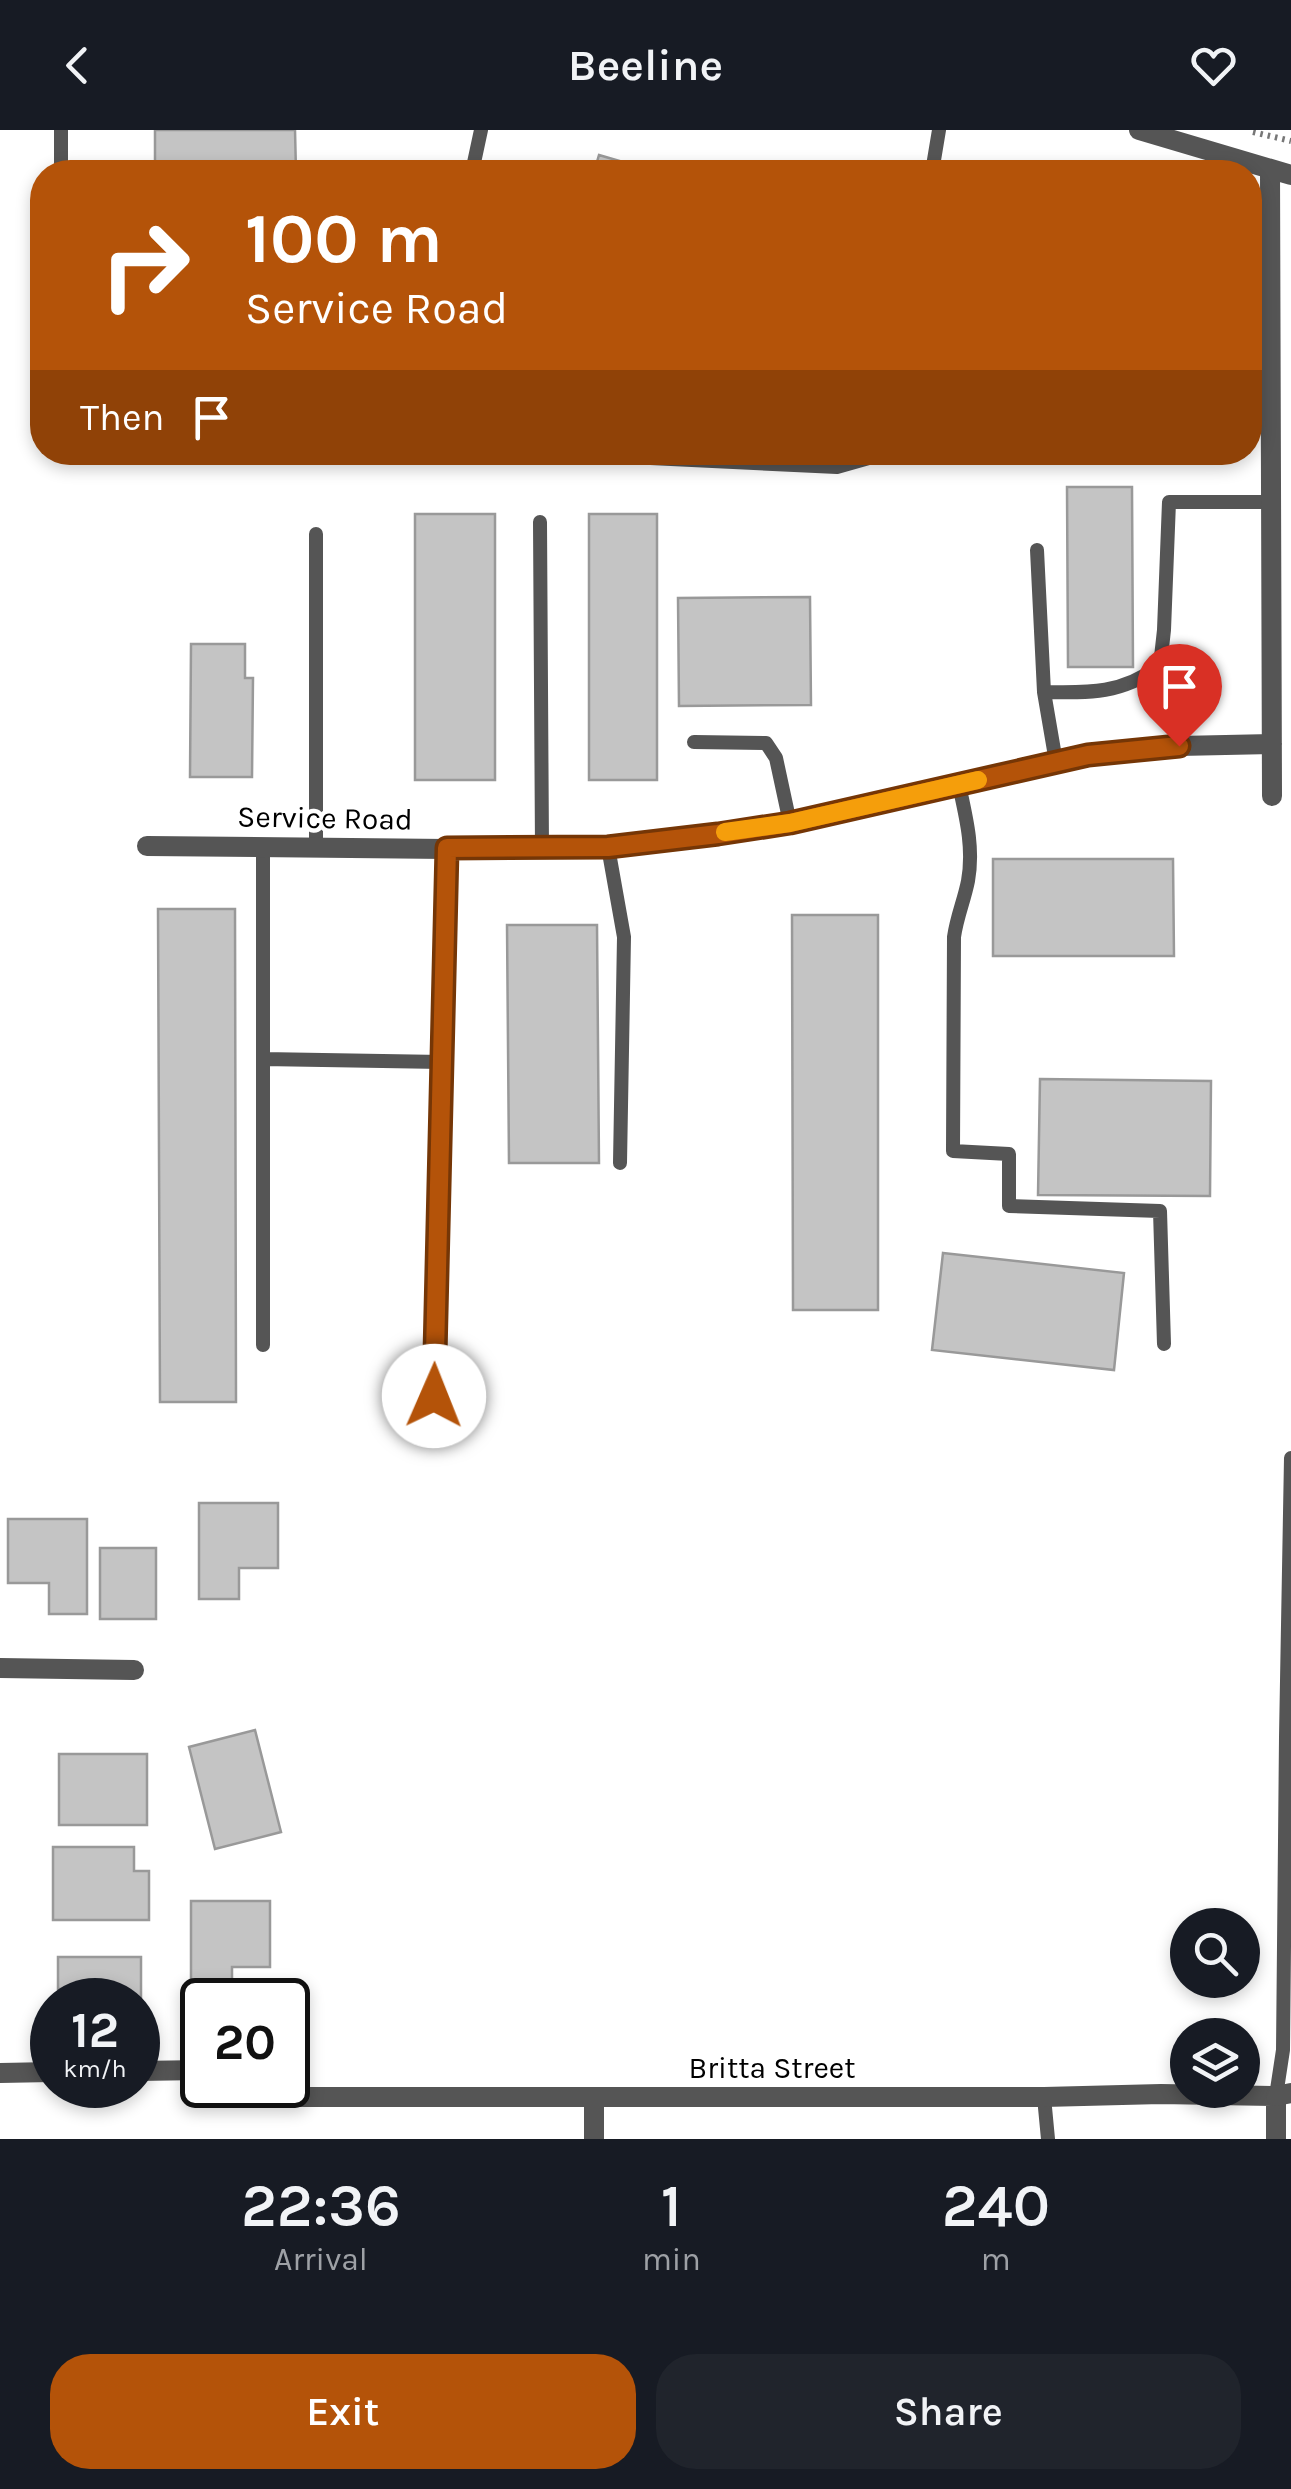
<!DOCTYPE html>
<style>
:root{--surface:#171b24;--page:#20242c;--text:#f1f3f6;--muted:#9ea1a6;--accent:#b45309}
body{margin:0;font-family:Karla,sans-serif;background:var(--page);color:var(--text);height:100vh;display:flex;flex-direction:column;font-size:38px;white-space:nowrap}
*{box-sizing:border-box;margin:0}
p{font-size:32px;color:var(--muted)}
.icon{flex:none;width:55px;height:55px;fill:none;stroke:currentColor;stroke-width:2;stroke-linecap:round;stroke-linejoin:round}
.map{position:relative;height:2009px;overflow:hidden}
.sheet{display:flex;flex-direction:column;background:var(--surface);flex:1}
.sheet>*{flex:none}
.guide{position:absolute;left:30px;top:30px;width:1232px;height:305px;border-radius:40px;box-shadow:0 5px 15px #0003;background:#b45309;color:#fff;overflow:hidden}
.controls{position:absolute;left:1170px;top:1778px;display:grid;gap:20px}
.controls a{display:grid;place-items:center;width:90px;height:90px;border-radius:50%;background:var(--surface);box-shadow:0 5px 15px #0003;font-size:50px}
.speed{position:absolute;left:30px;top:1848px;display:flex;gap:20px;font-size:50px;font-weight:700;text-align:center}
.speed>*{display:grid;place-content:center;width:130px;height:130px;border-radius:50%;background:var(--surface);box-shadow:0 5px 15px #0003;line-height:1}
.speed small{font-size:25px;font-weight:400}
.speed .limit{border:5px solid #111;border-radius:15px;background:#fff;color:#111}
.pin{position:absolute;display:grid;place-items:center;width:85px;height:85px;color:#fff;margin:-102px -42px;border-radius:50% 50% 50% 0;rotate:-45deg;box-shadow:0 0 10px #0007}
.pin .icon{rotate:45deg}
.me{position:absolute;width:110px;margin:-55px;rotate:1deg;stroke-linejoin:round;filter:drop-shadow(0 0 8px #0008)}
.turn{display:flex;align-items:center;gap:35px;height:210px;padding:0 50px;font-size:45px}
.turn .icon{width:130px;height:130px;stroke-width:2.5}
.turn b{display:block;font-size:70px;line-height:85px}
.then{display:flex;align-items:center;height:95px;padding:0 50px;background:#0003;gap:20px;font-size:38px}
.eta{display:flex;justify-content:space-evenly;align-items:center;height:170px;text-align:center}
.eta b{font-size:60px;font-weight:600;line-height:70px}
.cta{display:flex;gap:20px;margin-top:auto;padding:20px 50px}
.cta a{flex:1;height:115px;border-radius:40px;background:var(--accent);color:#fff;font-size:40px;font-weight:600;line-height:115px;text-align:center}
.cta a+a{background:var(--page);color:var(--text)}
header{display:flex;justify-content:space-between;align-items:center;height:130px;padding:0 50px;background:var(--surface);font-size:45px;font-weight:600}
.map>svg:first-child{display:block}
.building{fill:#c4c4c4;stroke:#999;stroke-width:2.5}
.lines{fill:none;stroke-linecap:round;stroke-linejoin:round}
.path{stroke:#777;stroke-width:6;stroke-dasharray:2.5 5;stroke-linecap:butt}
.service{stroke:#555;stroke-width:14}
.minor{stroke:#555;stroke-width:20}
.tertiary{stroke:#555;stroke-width:20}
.route-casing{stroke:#753606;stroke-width:25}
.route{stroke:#b45309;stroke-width:18}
.slow{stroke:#f59e0b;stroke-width:18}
.labels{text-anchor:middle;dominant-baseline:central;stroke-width:9;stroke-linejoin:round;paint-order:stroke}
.street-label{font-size:30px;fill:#000;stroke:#fff}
</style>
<header><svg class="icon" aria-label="back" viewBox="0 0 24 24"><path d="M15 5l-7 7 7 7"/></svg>Beeline<svg class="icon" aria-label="heart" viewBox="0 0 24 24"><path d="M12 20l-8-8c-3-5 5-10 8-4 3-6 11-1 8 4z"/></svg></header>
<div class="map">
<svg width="1291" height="2009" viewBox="0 0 1291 2009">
<rect width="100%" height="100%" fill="#fff"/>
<path class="building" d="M155,0H295L296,42H155Z
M599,25L657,42H594Z
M1067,357H1132L1133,537H1068Z
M415,384H495V650H415Z
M589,384H657V650H589Z
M810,467L811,575L679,576L678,468Z
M191,514H245V548H253L252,647H190Z
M993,729H1173L1174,826H993Z
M158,779H235L236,1272H160Z
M792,785H878V1180H793Z
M507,795H597L599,1033H509Z
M1040,949L1211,951L1210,1066L1038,1065Z
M943,1123L1124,1143L1114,1240L932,1220Z
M199,1373H278V1438H239V1469H199Z
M8,1389H87V1484H49V1453H8Z
M100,1418H156V1489H100Z
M255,1600L281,1702L215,1719L189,1617Z
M59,1624H147V1695H59Z
M53,1717H134V1741H149V1790H53Z
M191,1771H270V1837H232V1869H191Z
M58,1827H141V1881H138V1870H75V1859H58Z"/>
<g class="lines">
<path class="path" d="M1253,2L1291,11"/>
<path class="service" d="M61,42V0
M472,42L481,0
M932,42L939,0
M1250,254L1271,255
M526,322L837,337L890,322
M540,392L542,719
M316,404V718
M1037,420L1044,562L1056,632
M1044,562C1090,563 1121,564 1160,536L1164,500L1169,372H1271
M694,612L766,613L776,628L790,693
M959,655C966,687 974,718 968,751C964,771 957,786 954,807L953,1021L1009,1024V1076L1160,1081L1164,1214
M263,717V1215
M608,717L624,807L620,1033
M263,929L442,932
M433,1266L447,719
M1286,1607L1291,1328
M1276,1966L1283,1920L1286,1607H1291
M1044,1967L1048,2009"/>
<path class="minor" d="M1139,0L1291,45
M1270,40L1272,666
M147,716L447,719L608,717L790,693L1088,625L1179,616L1272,614
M0,1538L134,1540
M138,1941L202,1940
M0,1943L52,1942
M255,1955L284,1967H1044L1161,1964L1276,1966V2009
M594,1968V2009"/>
<path class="tertiary" d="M1276,1966L1291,1963"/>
</g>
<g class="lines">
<defs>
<path id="route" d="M434,1266L447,718L608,717L718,704L790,693L1088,625L1179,616"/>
</defs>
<use href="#route" class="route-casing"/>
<use href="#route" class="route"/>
<path class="slow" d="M725,702L790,693L978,650"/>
</g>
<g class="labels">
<g class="street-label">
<text transform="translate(325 688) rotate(1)">Service Road</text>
<text x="772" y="1938">Britta Street</text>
</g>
</g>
</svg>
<div class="controls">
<a><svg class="icon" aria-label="search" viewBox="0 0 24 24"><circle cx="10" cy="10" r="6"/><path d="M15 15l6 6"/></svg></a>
<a><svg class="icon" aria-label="layers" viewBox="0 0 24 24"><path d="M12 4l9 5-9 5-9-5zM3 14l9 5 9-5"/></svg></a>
</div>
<div class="speed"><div>12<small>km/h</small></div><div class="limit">20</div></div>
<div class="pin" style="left:1179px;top:616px;background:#d93025"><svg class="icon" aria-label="arrive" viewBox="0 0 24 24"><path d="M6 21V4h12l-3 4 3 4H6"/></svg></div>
<svg class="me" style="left:434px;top:1266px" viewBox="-20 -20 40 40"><circle r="19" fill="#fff"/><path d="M0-13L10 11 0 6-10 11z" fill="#b45309"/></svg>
<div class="guide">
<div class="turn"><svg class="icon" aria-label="right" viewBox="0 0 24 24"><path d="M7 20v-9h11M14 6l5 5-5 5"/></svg><div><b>100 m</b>Service Road</div></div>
<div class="then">Then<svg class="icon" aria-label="arrive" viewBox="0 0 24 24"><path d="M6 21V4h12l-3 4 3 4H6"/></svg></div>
</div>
</div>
<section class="sheet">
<div class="eta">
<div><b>22:36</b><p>Arrival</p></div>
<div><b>1</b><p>min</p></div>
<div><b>240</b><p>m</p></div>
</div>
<div class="cta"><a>Exit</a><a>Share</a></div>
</section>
